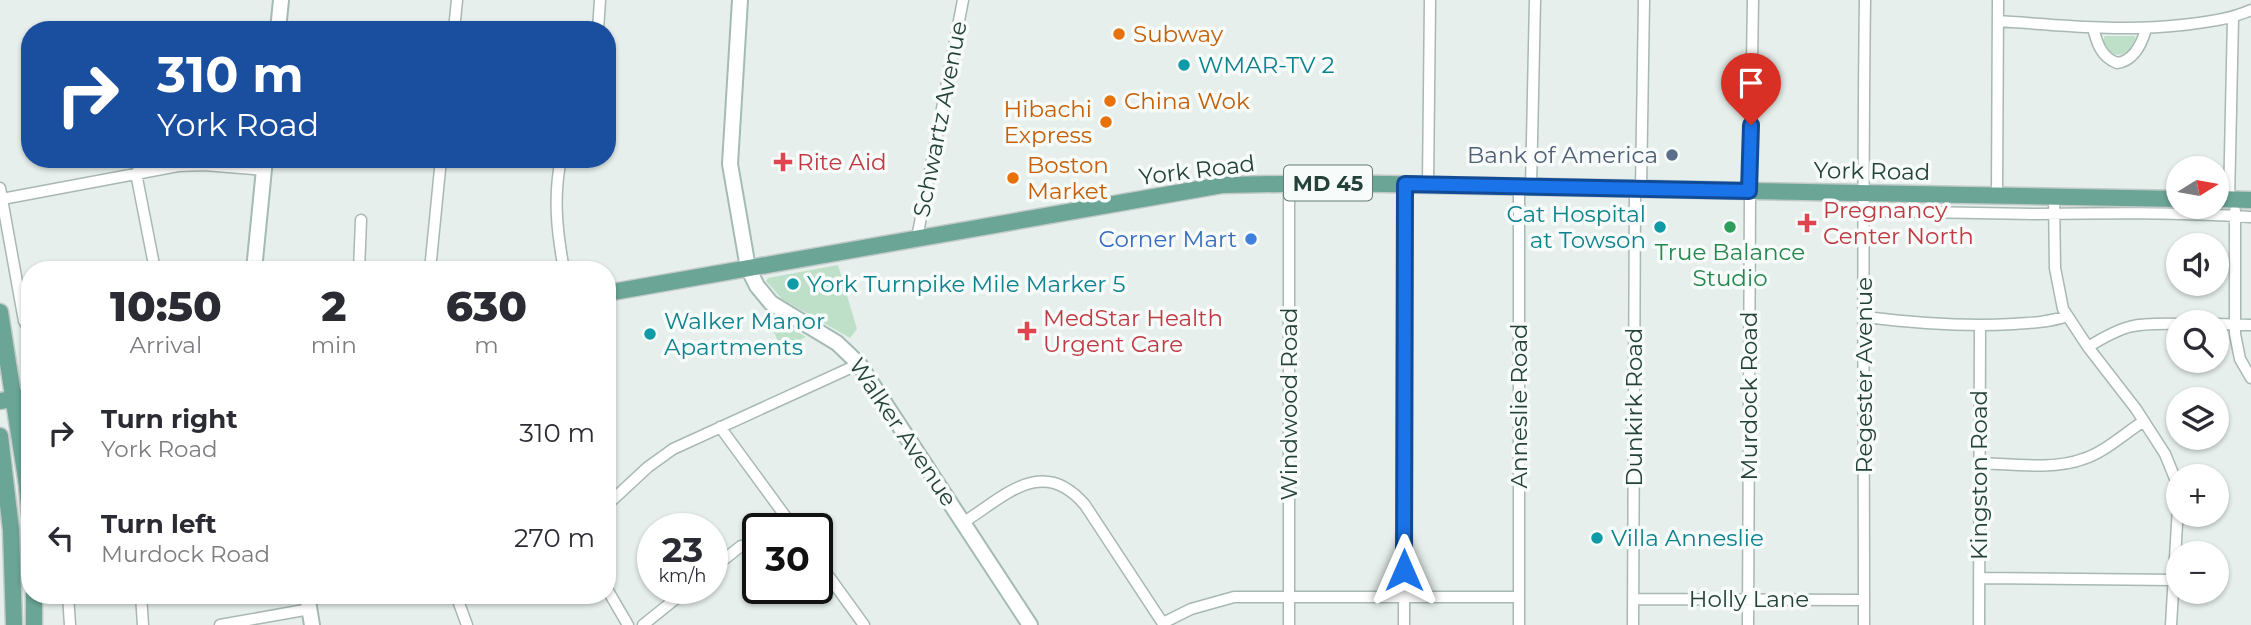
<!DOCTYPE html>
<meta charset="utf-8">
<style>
:root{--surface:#fff;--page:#f2f2f3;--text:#2b2b33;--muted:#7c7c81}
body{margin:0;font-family:Montserrat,sans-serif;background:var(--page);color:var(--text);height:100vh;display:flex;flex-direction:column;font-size:26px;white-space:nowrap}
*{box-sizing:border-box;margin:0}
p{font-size:23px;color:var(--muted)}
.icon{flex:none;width:38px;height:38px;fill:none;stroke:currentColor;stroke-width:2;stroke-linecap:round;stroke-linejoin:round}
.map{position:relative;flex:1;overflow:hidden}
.details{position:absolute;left:21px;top:261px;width:595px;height:343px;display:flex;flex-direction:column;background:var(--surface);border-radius:28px;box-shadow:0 2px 5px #0004}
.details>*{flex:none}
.top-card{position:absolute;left:21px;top:21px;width:595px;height:147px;border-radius:28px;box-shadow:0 2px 5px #0004;background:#1a4fa0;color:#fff;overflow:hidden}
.needle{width:46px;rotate:79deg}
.fabs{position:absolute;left:2166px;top:156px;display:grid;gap:14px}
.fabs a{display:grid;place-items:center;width:63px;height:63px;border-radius:50%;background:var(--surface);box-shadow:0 2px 5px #0004;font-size:35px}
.speed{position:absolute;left:637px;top:513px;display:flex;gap:14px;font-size:35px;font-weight:700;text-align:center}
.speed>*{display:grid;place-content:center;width:91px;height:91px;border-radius:50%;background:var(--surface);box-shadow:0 2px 5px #0004;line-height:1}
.speed small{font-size:18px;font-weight:400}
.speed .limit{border:4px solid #111;border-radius:10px;background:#fff;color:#111}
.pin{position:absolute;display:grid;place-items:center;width:60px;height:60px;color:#fff;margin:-72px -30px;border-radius:50% 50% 50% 0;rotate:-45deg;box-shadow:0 0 7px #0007}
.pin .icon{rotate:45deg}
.me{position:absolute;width:77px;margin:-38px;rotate:0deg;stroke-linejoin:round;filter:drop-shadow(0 0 5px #0008)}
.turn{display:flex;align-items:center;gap:24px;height:147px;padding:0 21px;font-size:32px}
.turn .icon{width:91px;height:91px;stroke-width:2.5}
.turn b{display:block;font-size:49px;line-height:60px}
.eta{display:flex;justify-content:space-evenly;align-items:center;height:119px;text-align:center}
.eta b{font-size:42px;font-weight:800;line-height:49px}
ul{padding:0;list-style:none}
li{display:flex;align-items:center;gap:21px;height:105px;padding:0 21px}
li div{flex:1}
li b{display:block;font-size:26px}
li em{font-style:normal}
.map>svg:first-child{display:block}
.green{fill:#bfe0c8}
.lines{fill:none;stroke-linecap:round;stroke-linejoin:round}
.street-casing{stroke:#a8b8b2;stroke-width:13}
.secondary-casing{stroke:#a4bbb3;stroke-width:18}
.primary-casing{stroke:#c2cac8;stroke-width:19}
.street{stroke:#fff;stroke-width:10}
.secondary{stroke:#fff;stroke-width:14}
.primary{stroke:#6aa596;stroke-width:16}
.route-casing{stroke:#114b97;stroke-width:18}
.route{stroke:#1a73e8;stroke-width:12}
.food-dot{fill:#e8710a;stroke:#f7fbf9;stroke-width:2.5}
.culture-dot{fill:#0f9aa8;stroke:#f7fbf9;stroke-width:2.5}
.service-dot{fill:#5c6f8a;stroke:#f7fbf9;stroke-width:2.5}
.health-dot{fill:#e0444e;stroke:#f7fbf9;stroke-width:2.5}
.leisure-dot{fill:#2e9e5b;stroke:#f7fbf9;stroke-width:2.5}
.shop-dot{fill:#3f7fe0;stroke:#f7fbf9;stroke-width:2.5}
.labels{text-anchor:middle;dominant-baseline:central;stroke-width:7;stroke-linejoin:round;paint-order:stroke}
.shield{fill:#f7fbf9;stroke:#637a73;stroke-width:2}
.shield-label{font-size:21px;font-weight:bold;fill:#24423a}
.food-label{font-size:23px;fill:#c56008;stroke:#f7fbf9;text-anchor:start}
.culture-label{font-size:23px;fill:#0d838f;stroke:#f7fbf9;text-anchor:start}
.street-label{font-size:23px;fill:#24423a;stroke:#f7fbf9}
.service-label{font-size:23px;fill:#4e5e75;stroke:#f7fbf9;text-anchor:end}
.health-label{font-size:23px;fill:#be3a42;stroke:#f7fbf9;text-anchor:start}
.shop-label{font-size:23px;fill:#366cbe;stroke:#f7fbf9;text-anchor:end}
.leisure-label{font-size:23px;fill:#27864d;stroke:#f7fbf9}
</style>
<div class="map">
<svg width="2251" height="625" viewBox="0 0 2251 625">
<rect width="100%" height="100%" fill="#e6efeb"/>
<path class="green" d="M2105,36H2134L2136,38L2128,52C2114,59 2108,52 2103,40Z
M838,265L857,329L850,338L782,299L766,281L768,278Z
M766,312L806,337L781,349Z"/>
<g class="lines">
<defs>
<path id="street" d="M1998,21C2060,25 2120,32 2182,25C2207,22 2228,20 2251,10
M2093,28C2097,43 2101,57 2117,63C2134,61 2142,43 2146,29
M454,30L457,0
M598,30L600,0
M561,159C553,197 557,232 564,270
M136,173L155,270
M1428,185L1430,0
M1531,187L1535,0
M0,188L24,321L30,331
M1641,189L1644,0
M1997,196L1998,0
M2054,197L2055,268L2063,309L2088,347L2136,409L2165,454L2176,481L2178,507L2171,625
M2,199L178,166L204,165L264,170
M2229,200L2233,18
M1863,211L2034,214C2106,213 2179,212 2251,217
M2235,211V334L2240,359L2251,378
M917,238L963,0
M359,270L361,220
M430,270L441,159
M1865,317C1914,323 1963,327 2013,324C2031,323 2050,322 2067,316
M2217,324L2251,325
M2088,347C2125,324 2135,323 2179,324
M720,427L794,528
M1979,463C2010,464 2055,470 2083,459C2105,452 2125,433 2144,421
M607,505L648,467L673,449L859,364
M964,522C1005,496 1043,455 1085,505L1164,625
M817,560L864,625
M712,569L741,546
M1979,578L2173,580
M607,589L628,625
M68,595L70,625
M141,595L143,625
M456,595L467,625
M457,599L470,595
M1633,599L1864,600
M1163,623L1191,609L1234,597H1519
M220,625L310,609
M643,625L689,588
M1289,625V183
M1404,625L1405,184
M1519,625V186
M1633,625L1635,189
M1748,625L1750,191L1753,0
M1864,625C1864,417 1862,208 1865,0
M1979,625L1980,326"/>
<path id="secondary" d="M740,0L730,164L748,268L757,286L771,303L837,343L859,364L1030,625
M278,30L281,0
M254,270L265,159
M307,595L312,625"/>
<path id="primary" d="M2217,199L2251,200
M607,293L1222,185L1334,183L2179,199
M0,312L27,485L30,516
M0,401L30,396
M0,436L11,530L14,625
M34,595V625"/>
</defs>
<use href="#street" class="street-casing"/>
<use href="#secondary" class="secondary-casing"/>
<use href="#primary" class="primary-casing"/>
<use href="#street" class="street"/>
<use href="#secondary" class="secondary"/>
<use href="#primary" class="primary"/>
</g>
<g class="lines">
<defs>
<path id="route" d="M1404,570L1405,184L1749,191L1751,125"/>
</defs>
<use href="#route" class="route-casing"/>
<use href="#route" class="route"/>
</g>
<g class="food-dot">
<circle cx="1119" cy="34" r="7"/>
<circle cx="1110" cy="101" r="7"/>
<circle cx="1106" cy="122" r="7"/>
<circle cx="1013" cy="178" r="7"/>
</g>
<g class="culture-dot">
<circle cx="1184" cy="65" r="7"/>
<circle cx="1660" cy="227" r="7"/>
<circle cx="793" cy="284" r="7"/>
<circle cx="650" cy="334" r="7"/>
<circle cx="1597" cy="538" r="7"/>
</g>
<circle class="service-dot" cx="1672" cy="155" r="7"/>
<g class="health-dot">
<path d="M779.5 151.5h7v7h7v7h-7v7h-7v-7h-7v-7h7z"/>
<path d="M1803.5 212.5h7v7h7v7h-7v7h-7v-7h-7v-7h7z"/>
<path d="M1023.5 320.5h7v7h7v7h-7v7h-7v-7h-7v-7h7z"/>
</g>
<circle class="leisure-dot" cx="1730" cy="227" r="7"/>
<circle class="shop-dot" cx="1251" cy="239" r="7"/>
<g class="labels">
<rect class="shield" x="1284" y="165.5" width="88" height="35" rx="5"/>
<g class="shield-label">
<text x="1328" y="183">MD 45</text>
</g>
<g class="food-label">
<text x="1133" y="34">Subway</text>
<text x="1124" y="101">China Wok</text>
<text x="1092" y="109" text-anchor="end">Hibachi<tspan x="1092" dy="26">Express</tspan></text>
<text x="1027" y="165">Boston<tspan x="1027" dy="26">Market</tspan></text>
</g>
<g class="culture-label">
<text x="1198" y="65">WMAR-TV 2</text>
<text x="1646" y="214" text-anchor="end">Cat Hospital<tspan x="1646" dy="26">at Towson</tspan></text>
<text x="807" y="284">York Turnpike Mile Marker 5</text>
<text x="664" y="321">Walker Manor<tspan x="664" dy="26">Apartments</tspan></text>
<text x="1611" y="538">Villa Anneslie</text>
</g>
<g class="street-label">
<text transform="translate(940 119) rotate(-79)">Schwartz Avenue</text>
<text transform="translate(1197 170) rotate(-7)">York Road</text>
<text transform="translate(1872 171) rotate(1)">York Road</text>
<text transform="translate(1864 375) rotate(-90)">Regester Avenue</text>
<text transform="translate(1749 396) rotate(-90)">Murdock Road</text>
<text transform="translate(1289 404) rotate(-90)">Windwood Road</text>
<text transform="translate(1519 406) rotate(-90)">Anneslie Road</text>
<text transform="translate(1634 407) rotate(-90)">Dunkirk Road</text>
<text transform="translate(903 432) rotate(56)">Walker Avenue</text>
<text transform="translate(1979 475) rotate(-90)">Kingston Road</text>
<text x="1749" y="599">Holly Lane</text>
</g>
<g class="service-label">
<text x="1658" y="155">Bank of America</text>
</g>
<g class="health-label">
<text x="797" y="162">Rite Aid</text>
<text x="1823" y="210">Pregnancy<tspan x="1823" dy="26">Center North</tspan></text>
<text x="1043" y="318">MedStar Health<tspan x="1043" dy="26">Urgent Care</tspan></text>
</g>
<g class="shop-label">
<text x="1237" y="239">Corner Mart</text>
</g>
<g class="leisure-label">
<text x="1730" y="252">True Balance<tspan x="1730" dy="26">Studio</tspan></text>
</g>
</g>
</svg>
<div class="fabs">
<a><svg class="needle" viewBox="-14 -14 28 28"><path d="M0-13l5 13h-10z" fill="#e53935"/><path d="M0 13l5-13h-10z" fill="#7c7c81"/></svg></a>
<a><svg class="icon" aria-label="sound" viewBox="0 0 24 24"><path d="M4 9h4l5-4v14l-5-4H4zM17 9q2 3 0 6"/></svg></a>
<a><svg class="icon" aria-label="search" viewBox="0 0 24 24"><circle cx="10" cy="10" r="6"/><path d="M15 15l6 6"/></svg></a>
<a><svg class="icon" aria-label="layers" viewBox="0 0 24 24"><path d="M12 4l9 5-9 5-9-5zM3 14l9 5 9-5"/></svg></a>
<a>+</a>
<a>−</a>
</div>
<div class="speed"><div>23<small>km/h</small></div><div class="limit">30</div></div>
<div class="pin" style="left:1751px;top:125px;background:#d93025"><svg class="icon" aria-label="arrive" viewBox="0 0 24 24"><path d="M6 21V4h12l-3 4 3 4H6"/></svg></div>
<svg class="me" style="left:1404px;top:570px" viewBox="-20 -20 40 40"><path d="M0-17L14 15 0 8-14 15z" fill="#1a73e8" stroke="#fff" stroke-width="4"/></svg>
<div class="top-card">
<div class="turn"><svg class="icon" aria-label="right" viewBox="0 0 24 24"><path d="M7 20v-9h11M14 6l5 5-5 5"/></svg><div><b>310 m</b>York Road</div></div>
</div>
<section class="details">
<div class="eta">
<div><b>10:50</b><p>Arrival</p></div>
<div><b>2</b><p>min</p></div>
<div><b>630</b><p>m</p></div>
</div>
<ul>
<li><svg class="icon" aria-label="right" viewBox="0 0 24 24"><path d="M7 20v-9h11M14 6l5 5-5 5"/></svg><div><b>Turn right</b><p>York Road</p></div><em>310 m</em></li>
<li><svg class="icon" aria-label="left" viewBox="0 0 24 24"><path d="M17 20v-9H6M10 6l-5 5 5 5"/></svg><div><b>Turn left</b><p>Murdock Road</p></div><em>270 m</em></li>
</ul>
</section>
</div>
